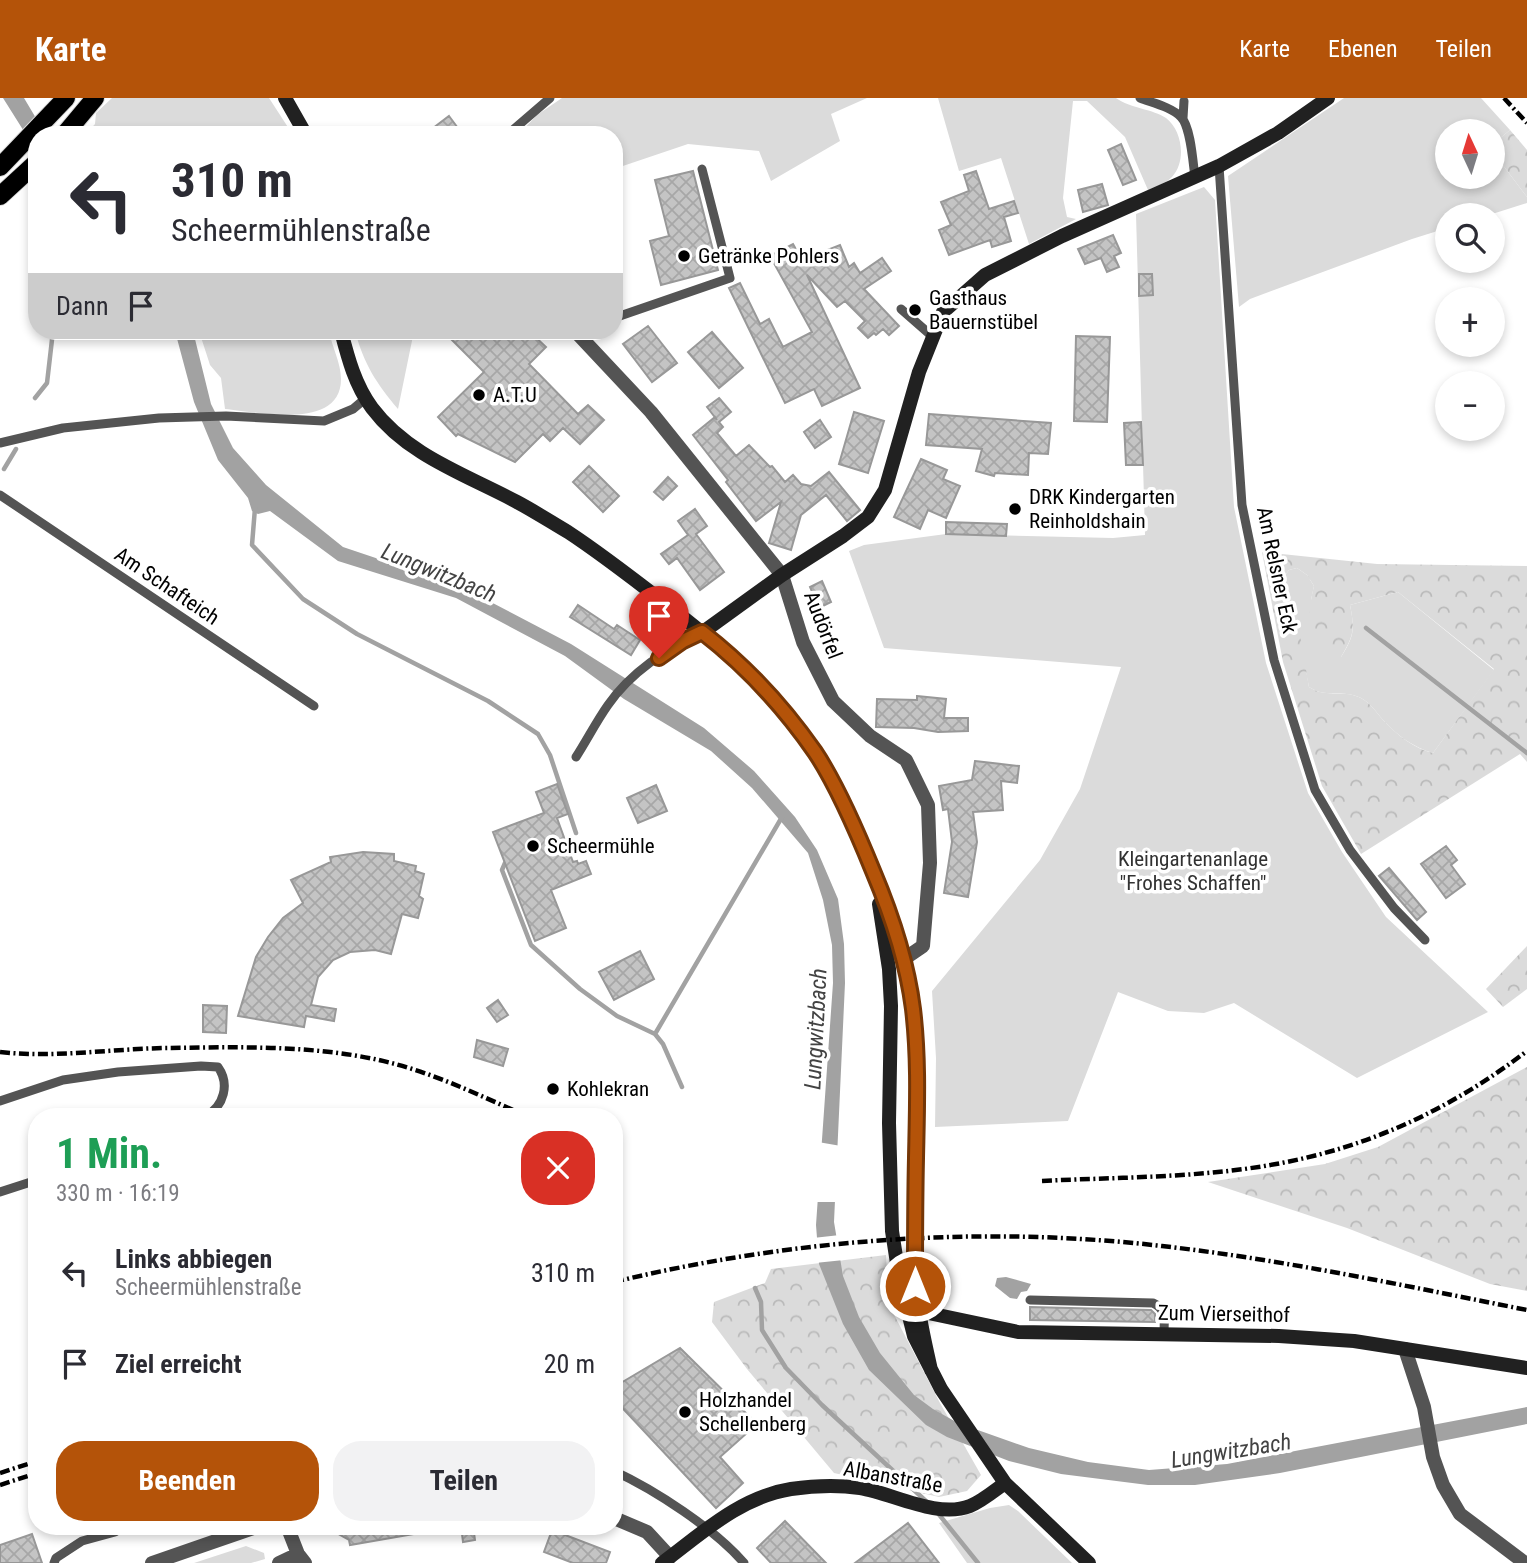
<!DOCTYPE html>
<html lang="de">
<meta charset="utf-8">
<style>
:root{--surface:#fff;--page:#f2f2f3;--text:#2b2b33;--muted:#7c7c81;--accent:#b45309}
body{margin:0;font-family:"Roboto Condensed",sans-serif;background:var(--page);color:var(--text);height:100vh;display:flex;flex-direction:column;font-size:26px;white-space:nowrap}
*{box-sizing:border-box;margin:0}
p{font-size:23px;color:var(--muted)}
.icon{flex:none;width:38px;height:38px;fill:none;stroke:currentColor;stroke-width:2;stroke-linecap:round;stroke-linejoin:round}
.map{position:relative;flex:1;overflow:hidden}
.drawer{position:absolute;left:28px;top:1010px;width:595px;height:427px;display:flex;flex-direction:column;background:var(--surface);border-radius:28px;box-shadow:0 4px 10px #0003}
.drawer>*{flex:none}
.guide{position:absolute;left:28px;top:28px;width:595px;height:214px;border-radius:28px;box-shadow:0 4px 10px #0003;background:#fff;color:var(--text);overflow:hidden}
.needle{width:46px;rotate:356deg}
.buttons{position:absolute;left:1435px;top:21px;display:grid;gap:14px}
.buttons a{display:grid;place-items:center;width:70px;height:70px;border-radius:50%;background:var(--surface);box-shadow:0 4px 10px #0003;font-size:35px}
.pin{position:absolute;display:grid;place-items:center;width:60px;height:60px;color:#fff;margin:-72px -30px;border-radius:50% 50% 50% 0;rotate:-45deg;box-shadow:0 0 7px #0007}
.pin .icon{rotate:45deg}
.me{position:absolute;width:77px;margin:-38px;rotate:0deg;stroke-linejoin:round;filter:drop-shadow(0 0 5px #0008)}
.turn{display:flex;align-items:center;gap:24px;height:147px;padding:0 28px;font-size:32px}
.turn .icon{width:91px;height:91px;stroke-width:2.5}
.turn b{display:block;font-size:49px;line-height:60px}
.then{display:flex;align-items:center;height:66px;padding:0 28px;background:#0003;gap:14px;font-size:26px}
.round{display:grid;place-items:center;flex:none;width:74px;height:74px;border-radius:28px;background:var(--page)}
.headline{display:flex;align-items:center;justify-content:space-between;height:119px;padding:0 28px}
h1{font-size:42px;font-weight:700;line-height:52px;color:#1e9e55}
.primary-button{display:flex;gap:14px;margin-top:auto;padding:14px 28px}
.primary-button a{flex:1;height:80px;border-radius:28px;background:var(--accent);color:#fff;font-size:28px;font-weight:700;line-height:80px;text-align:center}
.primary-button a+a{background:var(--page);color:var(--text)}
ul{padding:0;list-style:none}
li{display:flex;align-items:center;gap:21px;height:91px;padding:0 28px}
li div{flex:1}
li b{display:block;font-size:26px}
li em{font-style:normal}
header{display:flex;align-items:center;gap:42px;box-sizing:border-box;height:98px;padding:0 35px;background:var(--accent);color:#fff}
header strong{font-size:33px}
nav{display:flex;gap:38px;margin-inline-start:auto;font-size:24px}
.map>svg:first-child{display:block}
.green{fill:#dbdbdb}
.forest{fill:url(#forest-crowns);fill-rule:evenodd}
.water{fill:#a2a2a2}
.pier{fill:#fff}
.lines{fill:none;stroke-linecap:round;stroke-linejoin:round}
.stream{stroke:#a2a2a2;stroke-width:4.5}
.building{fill:url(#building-cross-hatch);stroke:#989898;stroke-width:2}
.primary-casing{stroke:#dbdbdb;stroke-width:20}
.lane{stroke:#545454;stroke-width:9}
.street{stroke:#545454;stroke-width:14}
.secondary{stroke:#212121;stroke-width:14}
.primary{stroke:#000;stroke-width:18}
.rail{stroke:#000;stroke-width:4.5;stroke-dasharray:10 3.5 2 3.5;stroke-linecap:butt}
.route-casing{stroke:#753606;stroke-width:18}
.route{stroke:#b45309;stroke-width:12}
.poi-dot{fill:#000;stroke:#fff;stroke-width:2.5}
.labels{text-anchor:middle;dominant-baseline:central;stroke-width:7;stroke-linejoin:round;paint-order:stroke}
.poi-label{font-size:21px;fill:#000;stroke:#fff;text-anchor:start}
.street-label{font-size:21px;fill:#000;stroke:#fff}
.park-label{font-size:21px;fill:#323232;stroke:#fff}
.water-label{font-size:23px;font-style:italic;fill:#434343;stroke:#fff}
</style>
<header>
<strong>Karte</strong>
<nav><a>Karte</a><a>Ebenen</a><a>Teilen</a></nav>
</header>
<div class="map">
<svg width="1527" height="1465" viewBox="0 0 1527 1465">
<defs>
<pattern id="forest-crowns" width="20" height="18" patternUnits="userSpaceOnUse" patternTransform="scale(1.75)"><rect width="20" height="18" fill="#dbdbdb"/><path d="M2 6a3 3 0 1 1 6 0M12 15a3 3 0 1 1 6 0" fill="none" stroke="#bababa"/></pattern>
<pattern id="building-cross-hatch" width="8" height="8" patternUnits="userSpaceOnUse" patternTransform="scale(1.75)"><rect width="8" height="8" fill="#c4c4c4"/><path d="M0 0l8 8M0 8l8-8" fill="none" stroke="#a7a7a7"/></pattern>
</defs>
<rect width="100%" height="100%" fill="#fff"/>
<path class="green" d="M112,0H269L293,37H85L95,26L96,15Z
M562,0H867L831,16L840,43L771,83L759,53L688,46L614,71V37H518L537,17Z
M938,0H1116C1132,11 1153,11 1166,20C1182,32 1187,63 1172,79C1167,85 1156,88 1148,92L1125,39L1087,3H1073L1063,100L1067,119L1076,121L1029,146L1001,60L959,73Z
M1344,0H1481L1510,32L1493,46V33H1447V79H1493V54L1527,99V105L1489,117H1447V130L1412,141L1250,201L1239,209L1228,78Z
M1204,89L1215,102L1234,409L1266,565L1308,695L1342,754L1386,819L1488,914L1357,980L1234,905L1204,915L1168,913L1118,894L1068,1023L935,1029L936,960L932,893L1040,762L1080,691L1121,569L884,550L849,453L864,447L946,436L1113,440L1145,437L1136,116Z
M199,233H329C332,249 341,265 341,281C341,333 258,314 225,311L221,280L210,267Z
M355,233H414L398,311C376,285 364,266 355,233Z
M1297,470L1307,477L1314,488L1311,502L1341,559C1354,538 1355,532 1350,507L1398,494L1494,572L1433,655C1414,650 1397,637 1384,623C1375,613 1369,602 1356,598C1338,592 1326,600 1309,589L1292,506L1284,493L1283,480L1289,472Z
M1009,1407L1018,1413L1072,1465H967L939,1425L990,1410Z
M246,1448L264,1455L265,1461L251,1465H194Z"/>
<path class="forest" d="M1510,32L1527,52V99L1493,54V46Z
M1262,454L1377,466L1527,468V664L1520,656L1361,756L1322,688L1283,564ZM1297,470L1307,477L1314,488C1306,519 1308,540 1335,561L1341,559C1354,537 1355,532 1350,507L1398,494L1494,571L1433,655C1415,651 1397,637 1384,623C1375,613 1369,602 1356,598C1339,592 1326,600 1309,589C1304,562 1301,533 1292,506C1289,497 1284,491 1283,480L1289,472Z
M1527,848V891L1503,909L1486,891Z
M1527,969V1193L1490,1186L1347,1130L1208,1084L1325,1066L1378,1049Z
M886,1157L889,1207L940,1305L981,1377L967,1393L939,1399L834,1375L747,1271L712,1224L714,1204L765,1185L771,1171Z"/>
<path class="water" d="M3,0H24L46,37H37V54Z
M175,233H193L211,306L233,350L266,387L343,449L462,489L571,546L704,630L754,673L795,719L817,752L838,801L844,846L845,885L834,1124L843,1178L859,1219L880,1255L914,1297L933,1311L958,1325L1029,1350L1088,1364L1149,1372L1227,1366L1527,1309V1326L1280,1375L1195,1387H1148L1061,1376L1009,1363L947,1339L926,1327L869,1272L843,1226L819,1166L816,1127L833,885L832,847L823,802L808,755L752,690L711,653L624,601L565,558L456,500L338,463L270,413L258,416L252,413L248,400L218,362L194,304Z
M1006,1179L1031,1186L1027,1193L1021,1194L1017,1201L1010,1200L995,1188L997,1180Z"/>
<path class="pier" d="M818,1044L841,1048L839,1104H814Z
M840,1137L844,1162L815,1165L813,1140Z"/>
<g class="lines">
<path class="stream" d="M35,300L47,285L53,233
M4,371L16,351
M255,410L252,447L303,501L357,536L488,603L538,636L550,657L576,735
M1366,530L1527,655
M505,765L502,772L531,847L580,891L617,918L655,936L663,946L682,989
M655,936L782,719
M755,1190L761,1204L762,1232L786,1270L822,1307L928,1405
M937,1414L978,1465"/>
</g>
<path class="building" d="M449,18L463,37H424Z
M1121,46L1136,82L1123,87L1108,52Z
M693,73L718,172L661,187L650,143L669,138L655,82Z
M976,73L989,111L1014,103L1018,115L1004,119L1011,143L992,149L990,142L949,157L939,132L951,127L941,104L969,93L964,77Z
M1102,86L1108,107L1083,114L1078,92Z
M1113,137L1121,155L1114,158L1119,169L1107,174L1101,160L1085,166L1078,151Z
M793,146L802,162L840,147L849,169L854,165L860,175L882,160L891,173L864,191L899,228L889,237L883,231L876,237L874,235L868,240L858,230L865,223L845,203L837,209L807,177L860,290L822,308L814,291L785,305L729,190L740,185L760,226L769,221L783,249L812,234L770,158Z
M1139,176H1152L1153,197L1139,198Z
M648,228L677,265L652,284L623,246Z
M462,233H529L546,249L529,266L578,316L588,307L604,322L580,346L563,330L550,343L543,336L515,364L458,336L456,338L438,319L484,274L452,242Z
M712,234L743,270L719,290L688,254Z
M1076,238L1110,239L1107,324L1074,323Z
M719,300L731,314L719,324L723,329L717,335L736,358L749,347L770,369L772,368L785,384L793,377L801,386L811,388L829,374L860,412L847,423L826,397L801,417L791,452L769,445L781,404L756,423L726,384L728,382L693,337L715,319L717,322L707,309Z
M854,314L884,323L868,375L839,366Z
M929,316L1051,325L1048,356L1029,355L1028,377L995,375L994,378L976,373L982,351L926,347Z
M820,322L831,339L815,350L804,334Z
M1141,324L1143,367H1126L1124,325Z
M921,361L947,372L943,381L960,388L946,420L928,412L920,431L894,419Z
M589,368L619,398L603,414L573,384Z
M668,379L677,388L663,402L654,394Z
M695,411L707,428L696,436L724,474L700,492L677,460L669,466L661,456L688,437L678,423Z
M946,424L1007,426L1006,438L946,436Z
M822,483L831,504L819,510L810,489Z
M578,507L614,531L617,527L640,542L631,557L570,519Z
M917,598L946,601L944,620H968V633L938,634L914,630L876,629L877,601L917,602Z
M975,663L1019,668L1017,685L1001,683L1003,712L973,714L977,744L968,799L944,795L952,744L948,711L943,712L939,688L972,682Z
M557,686L568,716L557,720L573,764L577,763L578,766L586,763L591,776L551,792L566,830L535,843L493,734L544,715L536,694Z
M656,687L667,713L638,725L627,700Z
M1446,748L1457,762L1451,767L1465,786L1446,800L1421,766Z
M363,754L394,756V763L416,768L415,773L424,776L419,798L423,801L418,820L402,816L391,856L375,852L350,854L333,862L318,879L311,907L336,911L334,923L306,918L304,929L238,918L256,859L268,839L283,820L303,805L291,782L331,764L330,759Z
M1389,770L1426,814L1417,822L1379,778Z
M640,853L654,881L614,902L599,874Z
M498,902L508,917L497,924L487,910Z
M203,907L227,908L226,935L203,934Z
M477,942L508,951L503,968L474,959Z
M1030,1209L1151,1212L1155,1216V1224L1030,1222Z
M680,1250L757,1326L720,1359L743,1385L716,1410L614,1301V1289Z
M785,1423L826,1465H771L757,1450Z
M908,1425L939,1465H855Z
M324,1428H420V1435L350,1447L349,1442Z
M461,1428H473L475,1442L463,1444Z
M552,1432L610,1454L606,1465H573L544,1454Z
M32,1436L42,1465H0V1447Z"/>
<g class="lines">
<defs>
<path id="primary" d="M64,37L95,0
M0,69L66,0
M0,98L37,64"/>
</defs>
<use href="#primary" class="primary-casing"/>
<path class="lane" d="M1140,0C1153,5 1171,9 1181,19C1191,29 1193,65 1195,80
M1183,20L1184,3
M507,37L550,0
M1219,68L1242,407L1274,562L1315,692L1350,752L1394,810L1425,842
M901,211L933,239
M614,220L730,180L702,71
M0,345L63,330L159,320L226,318L324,323L353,311L366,300
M0,397L314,608
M576,659C587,642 596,624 608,607C630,575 667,550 703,534
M0,1003L63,982L118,974L201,968L218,969C230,986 224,1008 206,1018
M0,1094L37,1082
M1030,1202L1153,1205C1167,1211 1164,1223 1164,1236
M614,1373C655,1392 715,1431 744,1465
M54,1465L56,1460L82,1443L115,1434L124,1428"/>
<path class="street" d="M575,233L651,314L782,477L803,544L833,603L870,638L906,662L928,707L930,765L923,848L904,861
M1405,1251L1424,1309L1433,1359L1443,1387L1460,1416L1525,1465
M614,1420L647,1434L670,1459
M287,1428L298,1456L305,1465
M152,1465L259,1428
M279,1465L298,1456"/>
<path class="secondary" d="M285,0L306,37
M341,233C348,260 355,287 372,310C408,358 467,377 517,404C534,413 551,424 568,434C600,455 631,479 662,503C719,547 779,594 817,657C860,730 902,826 913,910C922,979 917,1049 915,1118C915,1141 914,1166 916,1189C918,1217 925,1244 931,1272
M703,534L782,477L843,438L868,419L885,392L919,274L943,214L985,177L1062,138L1219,68L1278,35L1328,0
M879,806L889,871L891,908L889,1025L892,1133L899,1178L914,1238L941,1291L1005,1385L1089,1465
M912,1214L919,1213L1018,1234L1279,1238L1354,1243L1527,1270
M662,1465C701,1436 740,1399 791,1391C812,1388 838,1387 860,1390C892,1395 937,1421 970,1408C982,1403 994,1393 1005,1385"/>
<use href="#primary" class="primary"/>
<path class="rail" d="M1504,0L1527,25
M0,954C55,960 110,951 165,950C245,949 332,946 409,970C445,981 479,997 513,1012
M1042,1083C1120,1079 1200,1080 1276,1066C1370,1049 1451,1011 1527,953
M614,1184C792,1141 980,1127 1162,1148C1285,1162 1406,1188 1527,1212
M0,1375L37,1363
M0,1387L37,1375"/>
</g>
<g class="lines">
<defs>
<path id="route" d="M659,560L683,543L702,534C746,568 783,608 815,654C837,687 858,736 873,773C892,818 907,863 913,911C919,961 917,1010 916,1060C915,1103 915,1145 915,1188"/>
</defs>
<use href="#route" class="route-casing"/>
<use href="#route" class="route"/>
</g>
<g class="poi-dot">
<circle cx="684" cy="158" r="7"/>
<circle cx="915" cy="212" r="7"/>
<circle cx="479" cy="297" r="7"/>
<circle cx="1015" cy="411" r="7"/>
<circle cx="533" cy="748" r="7"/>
<circle cx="553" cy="991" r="7"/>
<circle cx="685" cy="1314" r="7"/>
</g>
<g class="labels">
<g class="poi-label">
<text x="698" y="158">Getränke Pohlers</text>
<text x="929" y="200">Gasthaus<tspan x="929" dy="24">Bauernstübel</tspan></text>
<text x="493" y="297">A.T.U</text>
<text x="1029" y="399">DRK Kindergarten<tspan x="1029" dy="24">Reinholdshain</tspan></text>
<text x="547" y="748">Scheermühle</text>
<text x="567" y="991">Kohlekran</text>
<text x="699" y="1302">Holzhandel<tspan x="699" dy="24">Schellenberg</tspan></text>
</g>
<g class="street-label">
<text transform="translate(1277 472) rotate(78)">Am Relsner Eck</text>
<text transform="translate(167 488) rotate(34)">Am Schafteich</text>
<text transform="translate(823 527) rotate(69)">Audörfel</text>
<text transform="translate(1224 1216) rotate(1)">Zum Vierseithof</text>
<text transform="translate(893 1379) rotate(10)">Albanstraße</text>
</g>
<g class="park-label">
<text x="1193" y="761">Kleingartenanlage<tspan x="1193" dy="24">"Frohes Schaffen"</tspan></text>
</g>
<g class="water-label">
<text transform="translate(439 475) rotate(22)">Lungwitzbach</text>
<text transform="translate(816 931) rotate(-87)">Lungwitzbach</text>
<text transform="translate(1231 1353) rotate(-9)">Lungwitzbach</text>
</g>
</g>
</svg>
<div class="buttons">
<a><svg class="needle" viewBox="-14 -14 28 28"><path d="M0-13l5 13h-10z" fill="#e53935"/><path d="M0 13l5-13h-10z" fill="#7c7c81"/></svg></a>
<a><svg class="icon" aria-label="search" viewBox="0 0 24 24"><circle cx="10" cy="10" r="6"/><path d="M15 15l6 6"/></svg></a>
<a>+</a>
<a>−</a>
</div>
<div class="pin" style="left:659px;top:560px;background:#d93025"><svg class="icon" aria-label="arrive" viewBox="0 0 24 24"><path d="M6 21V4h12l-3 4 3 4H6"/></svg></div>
<svg class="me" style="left:915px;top:1188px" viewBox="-20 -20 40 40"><circle r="17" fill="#b45309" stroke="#fff" stroke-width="3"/><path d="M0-11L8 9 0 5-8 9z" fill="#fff"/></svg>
<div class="guide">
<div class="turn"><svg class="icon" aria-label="left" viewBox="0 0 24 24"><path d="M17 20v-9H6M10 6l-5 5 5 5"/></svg><div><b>310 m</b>Scheermühlenstraße</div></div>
<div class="then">Dann<svg class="icon" aria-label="arrive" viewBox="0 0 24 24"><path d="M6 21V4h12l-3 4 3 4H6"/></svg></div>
</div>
<section class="drawer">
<div class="headline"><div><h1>1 Min.</h1><p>330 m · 16:19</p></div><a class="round" style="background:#d93025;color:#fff"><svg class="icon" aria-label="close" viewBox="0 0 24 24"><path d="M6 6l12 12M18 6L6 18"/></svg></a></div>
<ul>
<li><svg class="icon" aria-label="left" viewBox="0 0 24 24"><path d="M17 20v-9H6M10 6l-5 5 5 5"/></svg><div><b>Links abbiegen</b><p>Scheermühlenstraße</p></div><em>310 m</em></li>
<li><svg class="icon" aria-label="arrive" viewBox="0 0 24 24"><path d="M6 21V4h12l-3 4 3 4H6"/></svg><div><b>Ziel erreicht</b></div><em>20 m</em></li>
</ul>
<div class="primary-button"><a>Beenden</a><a>Teilen</a></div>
</section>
</div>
